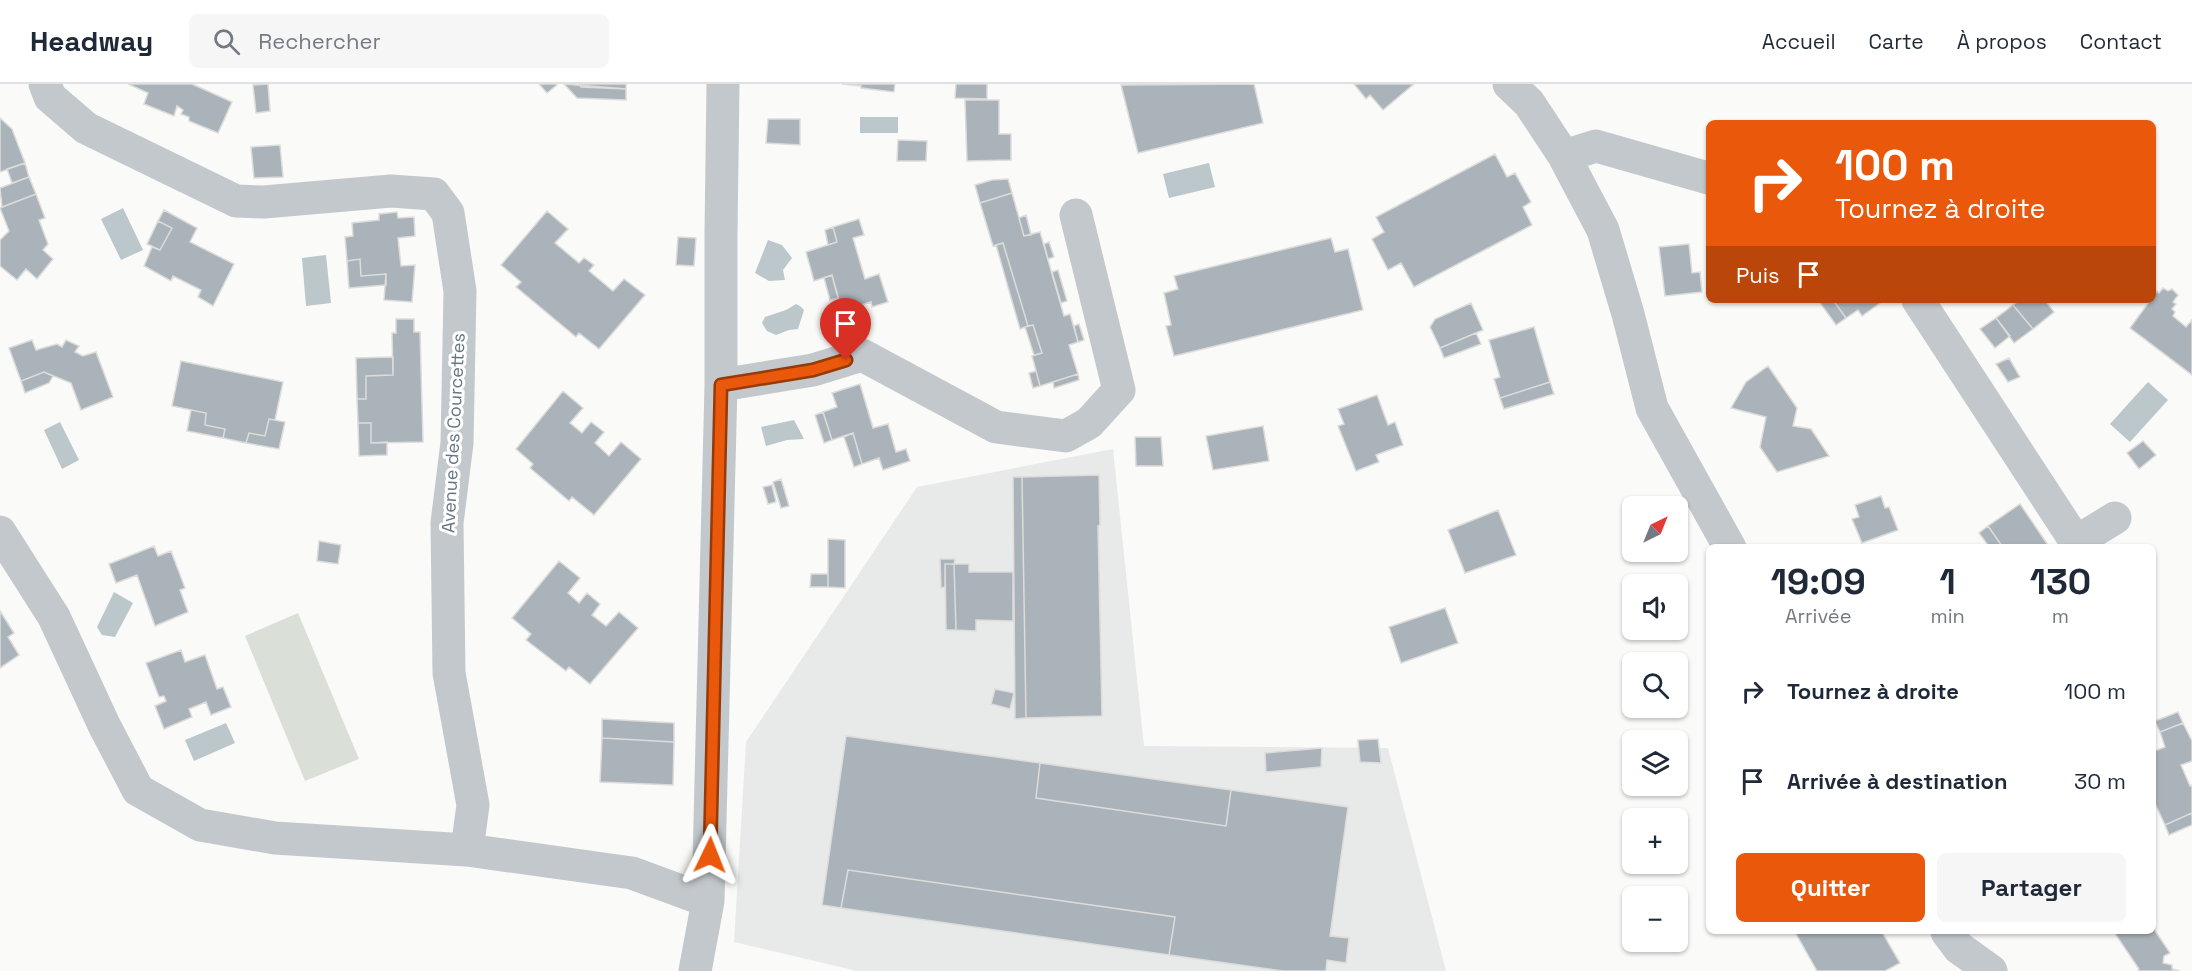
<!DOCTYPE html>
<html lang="fr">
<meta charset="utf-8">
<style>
:root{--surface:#fff;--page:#f6f6f7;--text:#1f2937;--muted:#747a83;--line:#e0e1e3;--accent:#ea580c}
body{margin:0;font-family:"Space Grotesk",sans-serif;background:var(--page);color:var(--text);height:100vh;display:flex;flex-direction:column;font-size:22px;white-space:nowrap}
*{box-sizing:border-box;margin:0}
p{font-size:20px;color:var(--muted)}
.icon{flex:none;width:33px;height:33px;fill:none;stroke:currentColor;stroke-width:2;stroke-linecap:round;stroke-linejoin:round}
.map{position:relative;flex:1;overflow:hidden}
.sheet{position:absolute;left:1706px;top:460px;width:450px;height:390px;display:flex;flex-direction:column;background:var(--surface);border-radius:9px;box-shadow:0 2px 4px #0004}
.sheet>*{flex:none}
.hud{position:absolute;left:1706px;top:36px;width:450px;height:183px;border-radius:9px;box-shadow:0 2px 4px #0004;background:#ea580c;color:#fff;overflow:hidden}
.needle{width:39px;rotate:43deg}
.controls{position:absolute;left:1622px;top:412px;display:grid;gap:12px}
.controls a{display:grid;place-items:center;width:66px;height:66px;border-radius:9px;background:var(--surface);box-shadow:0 2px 4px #0004;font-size:30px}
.pin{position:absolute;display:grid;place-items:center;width:51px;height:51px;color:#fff;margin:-62px -26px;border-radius:50% 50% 50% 0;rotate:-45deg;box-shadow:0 0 6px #0007}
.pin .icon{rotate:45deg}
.me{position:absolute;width:66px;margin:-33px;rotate:2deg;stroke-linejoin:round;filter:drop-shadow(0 0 4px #0008)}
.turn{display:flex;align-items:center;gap:21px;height:126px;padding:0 30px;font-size:27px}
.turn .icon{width:78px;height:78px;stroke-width:2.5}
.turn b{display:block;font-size:42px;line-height:51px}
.then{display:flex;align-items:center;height:57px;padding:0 30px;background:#0003;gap:12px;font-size:22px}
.eta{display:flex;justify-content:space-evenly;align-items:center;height:102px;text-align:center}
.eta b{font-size:36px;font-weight:700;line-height:42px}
.primary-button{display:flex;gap:12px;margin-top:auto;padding:12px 30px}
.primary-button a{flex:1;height:69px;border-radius:9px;background:var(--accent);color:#fff;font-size:24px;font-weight:700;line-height:69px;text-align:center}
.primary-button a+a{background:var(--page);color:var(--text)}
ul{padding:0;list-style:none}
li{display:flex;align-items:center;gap:18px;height:90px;padding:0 30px}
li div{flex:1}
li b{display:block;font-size:22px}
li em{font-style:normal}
header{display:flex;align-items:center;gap:36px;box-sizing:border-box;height:84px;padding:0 30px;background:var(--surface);border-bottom:2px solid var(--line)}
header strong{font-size:28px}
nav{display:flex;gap:33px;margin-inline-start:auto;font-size:21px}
.search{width:420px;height:54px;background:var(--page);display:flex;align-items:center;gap:15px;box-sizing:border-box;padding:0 21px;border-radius:9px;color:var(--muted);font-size:22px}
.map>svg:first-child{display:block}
.built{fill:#e8e9e9}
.green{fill:#dadfd7}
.water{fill:#bbc7cb}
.building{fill:#aab3b9;stroke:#dcdcda;stroke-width:1.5}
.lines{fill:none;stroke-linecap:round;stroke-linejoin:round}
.minor{stroke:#c3c8cc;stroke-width:33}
.route-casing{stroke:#983908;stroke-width:15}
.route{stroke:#ea580c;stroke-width:10}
.labels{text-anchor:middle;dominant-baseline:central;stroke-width:6;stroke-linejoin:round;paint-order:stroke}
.street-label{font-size:18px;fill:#657683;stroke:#fff}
</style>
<header>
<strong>Headway</strong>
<div class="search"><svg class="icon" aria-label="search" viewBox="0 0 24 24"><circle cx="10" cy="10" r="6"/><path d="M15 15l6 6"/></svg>Rechercher</div>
<nav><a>Accueil</a><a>Carte</a><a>À propos</a><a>Contact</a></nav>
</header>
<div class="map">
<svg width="2192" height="887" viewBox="0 0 2192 887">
<rect width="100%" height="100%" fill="#fafaf8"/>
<path class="built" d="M1113,365L1144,662L1388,664L1446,887H857L734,858L746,658L917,403Z"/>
<path class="green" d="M298,529L359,675L305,697L245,552Z"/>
<path class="water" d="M860,33H898V49H860Z
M1209,79L1215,103L1169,114L1163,90Z
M123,124L143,166L121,176L101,135Z
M768,156L782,161L792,174L783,186L785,196L769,197L755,189Z
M326,171L331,219L306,222L302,174Z
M796,220L800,222L804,226L798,245L789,246L776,251L767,247L762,239L765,233L786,226Z
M2148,298L2168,316L2130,358L2110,340Z
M794,336L804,355L787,356L766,362L761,343Z
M60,338L79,376L62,385L44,346Z
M114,508L133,519L115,553L102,551L97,543Z
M226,639L235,659L194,677L185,656Z"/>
<path class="building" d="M128,0H192L232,18L218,49L189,37V33L181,30L183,26L177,22L174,32L144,20L148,9Z
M268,0L270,27L256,29L253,1Z
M539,0H556L557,1L547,9Z
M564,0L626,5V16L577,14Z
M579,0H626V5L581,3Z
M842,0H895L894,8L861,4V2Z
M956,0H987V15L955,14Z
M1254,0L1263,39L1138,69L1121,1Z
M1354,0H1414L1383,26L1370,11L1366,15Z
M965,16H999V50H1011V76L967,77Z
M0,34L12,45L25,79L0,88Z
M768,35H800V61L766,59Z
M898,56L927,57L926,77H897Z
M280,61L283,93L254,94L251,63Z
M1495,70L1507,93L1515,89L1531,118L1523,123L1532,141L1414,203L1401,179L1388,186L1372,155L1384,148L1376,133Z
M25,79L29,93L12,99L7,85Z
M29,93L36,110L2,123L0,104Z
M1008,95L1012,109L980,119L975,101L992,96Z
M1012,109L1024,152L1040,148L1064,232L1070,230L1078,258L1069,261L1078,290L1040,302L1032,272L1042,269L1033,241L1028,242L1003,159L993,162L980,119Z
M36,110L45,134L39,136L48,160L43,166L53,175L37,195L26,185L17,196L0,182V156L9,147L0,124Z
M164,126L197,144L190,158L234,180L213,222L198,213L201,206L173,192L171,197L144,182L152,163L160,166L172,144L158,137Z
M547,127L568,145L555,159L579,179L584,174L594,181L589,187L613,207L624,195L645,211L599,265L579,249L576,253L516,203L521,198L501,181Z
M397,128L398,134L414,133L415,152L398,154L401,182L415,181L412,218L384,216L386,190L361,192L360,175L347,177L345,153L353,152L352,139L379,136V130Z
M1026,131L1031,151L1024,152L1019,134Z
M859,135L864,151L853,154L865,195L879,190L888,218L872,223L871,218L842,227L832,191L814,197L806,168L837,158L833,143Z
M158,137L172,144L160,166L147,160Z
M833,143L837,158L828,161L825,146Z
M678,153L696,154L694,182L676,181Z
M1331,154L1335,168L1348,165L1363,226L1174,272L1166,242L1171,241L1164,209L1178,205L1174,192Z
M1049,158L1054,173L1048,175L1044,160Z
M1003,159L1028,242L1020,245L996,161Z
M1689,160L1692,189L1700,188L1702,208L1665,212L1659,163Z
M360,175L361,192L386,190V201L349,204L347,177Z
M1058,186L1067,217L1061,219L1052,188Z
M832,191L838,214L830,216L824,194Z
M2163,204L2168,207L2172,205L2178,211L2173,218L2176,220L2172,225L2175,228L2173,232L2186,243L2192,236V291L2130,244L2157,207L2159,209Z
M1818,216H1833L1846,234L1836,241Z
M1833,216H1878L1880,219L1862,232L1858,226L1846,234Z
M2020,216H2045L2054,228L2033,245L2013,221Z
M1471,219L1483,246L1440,264L1430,243L1435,235Z
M2013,221L2033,245L2014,259L1996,234Z
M1996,234L2010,252L1995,264L1980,245Z
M396,235H414V248H420L423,358L371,359V339H358L357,315H366V292L393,291L392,249H396Z
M1079,240L1084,256L1078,258L1074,242Z
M1033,241L1042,269L1034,271L1025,243Z
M1534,243L1550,298L1500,314L1494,295L1500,293L1489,256Z
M1476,249L1481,260L1444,274L1440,264Z
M32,256L36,266L57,260L62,263L66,256L79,262L75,268L83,272L96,268L113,313L81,326L71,299L44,288L21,297L9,264Z
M393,273V291L366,292V315H357L356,274Z
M2009,274L2020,293L2008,298L1996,280Z
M181,277L283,298L275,336L269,335L265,352L249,349L246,359L223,354L225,345L205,341L206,329L172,322Z
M1768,282L1797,324L1793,342L1811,345L1829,372L1777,388L1760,363L1766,333L1731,324L1746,298Z
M1036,287L1040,302L1033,304L1029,289Z
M44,288L53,292L49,299L25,309L21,297Z
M1078,290L1079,296L1054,304L1053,298Z
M1550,298L1554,310L1504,325L1500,314Z
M860,300L873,344L888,340L896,368L906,365L910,377L883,386L879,374L862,380L853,349L832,356L823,328L837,323L832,309Z
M563,307L583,324L570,339L582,349L591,338L604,348L595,359L609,372L621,358L641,375L594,431L572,413L569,417L530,384L533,380L516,365Z
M1377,311L1388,341L1395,338L1403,361L1376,371L1379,378L1356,387L1338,342L1344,340L1338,325Z
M191,326L206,329L205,341L225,345L223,354L187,347Z
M823,328L832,356L824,359L815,331Z
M269,335L285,338L279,365L246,359L249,349L265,352Z
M358,339H371V359L387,358V371L359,372Z
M1263,342L1269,377L1213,386L1206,352Z
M853,349L862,380L854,383L844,353Z
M1135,353H1161L1163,382H1136Z
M2143,357L2156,371L2139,385L2127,369Z
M1099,391L1100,441L1098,442L1102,632L1026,634L1022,393Z
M1013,393H1022L1026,634L1015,635Z
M781,395L789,422L781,424L773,398Z
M772,401L776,418L768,420L763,403Z
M1881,412L1885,424L1889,423L1898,446L1862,459L1852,435L1859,433L1855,421Z
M2020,420L2050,464H2000L2002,462L1988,442Z
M1498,426L1516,471L1465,489L1448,446Z
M1988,442L2002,462L1990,464L1979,449Z
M828,455L845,456V504L828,503Z
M319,457L341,461L338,480L317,477Z
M154,462L158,472L171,467L185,504L180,506L188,528L155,542L137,491L116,499L109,480Z
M940,475H955L954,480H945V503L941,504Z
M559,477L580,494L568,509L579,519L587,509L600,520L592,531L606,542L619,528L638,544L590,600L569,583L566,587L526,556L531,550L512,534Z
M945,480H954L956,546H946Z
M954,480H969V488H1013V537L976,536V547L956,546Z
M811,490H828V503H810Z
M1445,524L1458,559L1401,579L1389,543Z
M0,527L14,549L8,553L19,571L0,584Z
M181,566L185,578L205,571L217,605L223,603L231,623L211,631L206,618L189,625L192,633L164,645L155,622L166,617L164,612L159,613L146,579Z
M995,605L1014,609L1010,625L991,620Z
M2178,628L2183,639L2160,648L2155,637Z
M602,635L674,639V658L602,654Z
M2183,639L2192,657V677L2181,681L2190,702L2192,701V729L2165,741L2152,713V668L2165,663L2160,648Z
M846,652L1040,679L1036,714L1226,742L1231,706L1348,723L1330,852L1349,854L1346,879L1327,876L1326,887H1283L1169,871L1175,833L848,786L841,824L822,821Z
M602,654L674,658L673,701L600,698Z
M1378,655L1381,679L1360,678L1358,656Z
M1322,664L1321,683L1266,688L1265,669Z
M1040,679L1231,706L1226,742L1036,714Z
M2192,729V741L2169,751L2165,741Z
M848,786L1175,833L1169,871L841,824Z
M2152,842L2170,869L2164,872L2163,879L2172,881V885L2180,887H2138L2139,885L2114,848H2152Z
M1795,848H1882L1900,879L1885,887H1817Z"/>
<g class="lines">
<path class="minor" d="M45,0L50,13L86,44L236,117L264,118L391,107L434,110L448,129L460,207L457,359L447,439L449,589L473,721L467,766
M1509,0L1529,19L1564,72L1603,146L1628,230L1652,324L1730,464
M1564,72L1596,62L1708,94
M1918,216L2076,458L2115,434
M721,301L813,286L862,271L996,343L1066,352L1089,339L1119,306L1076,131
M0,448L54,533L104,641L138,706L200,741L275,754L467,766L632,789L708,817
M1947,848L1959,864L1991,887
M695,887L708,817L721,301V149L723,0"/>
</g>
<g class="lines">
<defs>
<path id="route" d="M710,771L721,301L813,286L846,276"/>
</defs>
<use href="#route" class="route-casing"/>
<use href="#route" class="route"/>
</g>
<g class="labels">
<g class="street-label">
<text transform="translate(453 349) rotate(-87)">Avenue des Courcettes</text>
</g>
</g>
</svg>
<div class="controls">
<a><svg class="needle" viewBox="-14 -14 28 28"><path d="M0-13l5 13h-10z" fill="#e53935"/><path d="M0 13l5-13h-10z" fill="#747a83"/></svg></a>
<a><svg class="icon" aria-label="sound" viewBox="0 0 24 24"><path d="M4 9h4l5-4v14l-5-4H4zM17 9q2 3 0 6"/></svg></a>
<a><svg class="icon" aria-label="search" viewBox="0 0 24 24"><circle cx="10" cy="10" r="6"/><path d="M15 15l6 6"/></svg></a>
<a><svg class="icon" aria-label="layers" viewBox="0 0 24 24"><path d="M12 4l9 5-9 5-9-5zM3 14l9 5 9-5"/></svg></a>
<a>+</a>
<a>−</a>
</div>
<div class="pin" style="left:846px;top:276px;background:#d93025"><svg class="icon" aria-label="arrive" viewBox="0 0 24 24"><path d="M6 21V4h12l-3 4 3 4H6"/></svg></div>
<svg class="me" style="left:710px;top:771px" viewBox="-20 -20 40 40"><path d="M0-17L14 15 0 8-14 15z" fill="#ea580c" stroke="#fff" stroke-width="4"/></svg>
<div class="hud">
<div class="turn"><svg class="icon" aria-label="right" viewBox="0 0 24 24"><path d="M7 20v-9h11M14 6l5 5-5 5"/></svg><div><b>100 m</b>Tournez à droite</div></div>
<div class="then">Puis<svg class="icon" aria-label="arrive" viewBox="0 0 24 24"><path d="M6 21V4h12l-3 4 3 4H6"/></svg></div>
</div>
<section class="sheet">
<div class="eta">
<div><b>19:09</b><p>Arrivée</p></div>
<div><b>1</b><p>min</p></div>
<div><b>130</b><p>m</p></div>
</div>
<ul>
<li><svg class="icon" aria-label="right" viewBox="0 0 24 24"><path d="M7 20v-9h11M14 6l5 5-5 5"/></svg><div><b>Tournez à droite</b></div><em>100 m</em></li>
<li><svg class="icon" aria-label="arrive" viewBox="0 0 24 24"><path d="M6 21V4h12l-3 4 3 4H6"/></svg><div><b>Arrivée à destination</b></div><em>30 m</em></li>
</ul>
<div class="primary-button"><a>Quitter</a><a>Partager</a></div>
</section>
</div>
